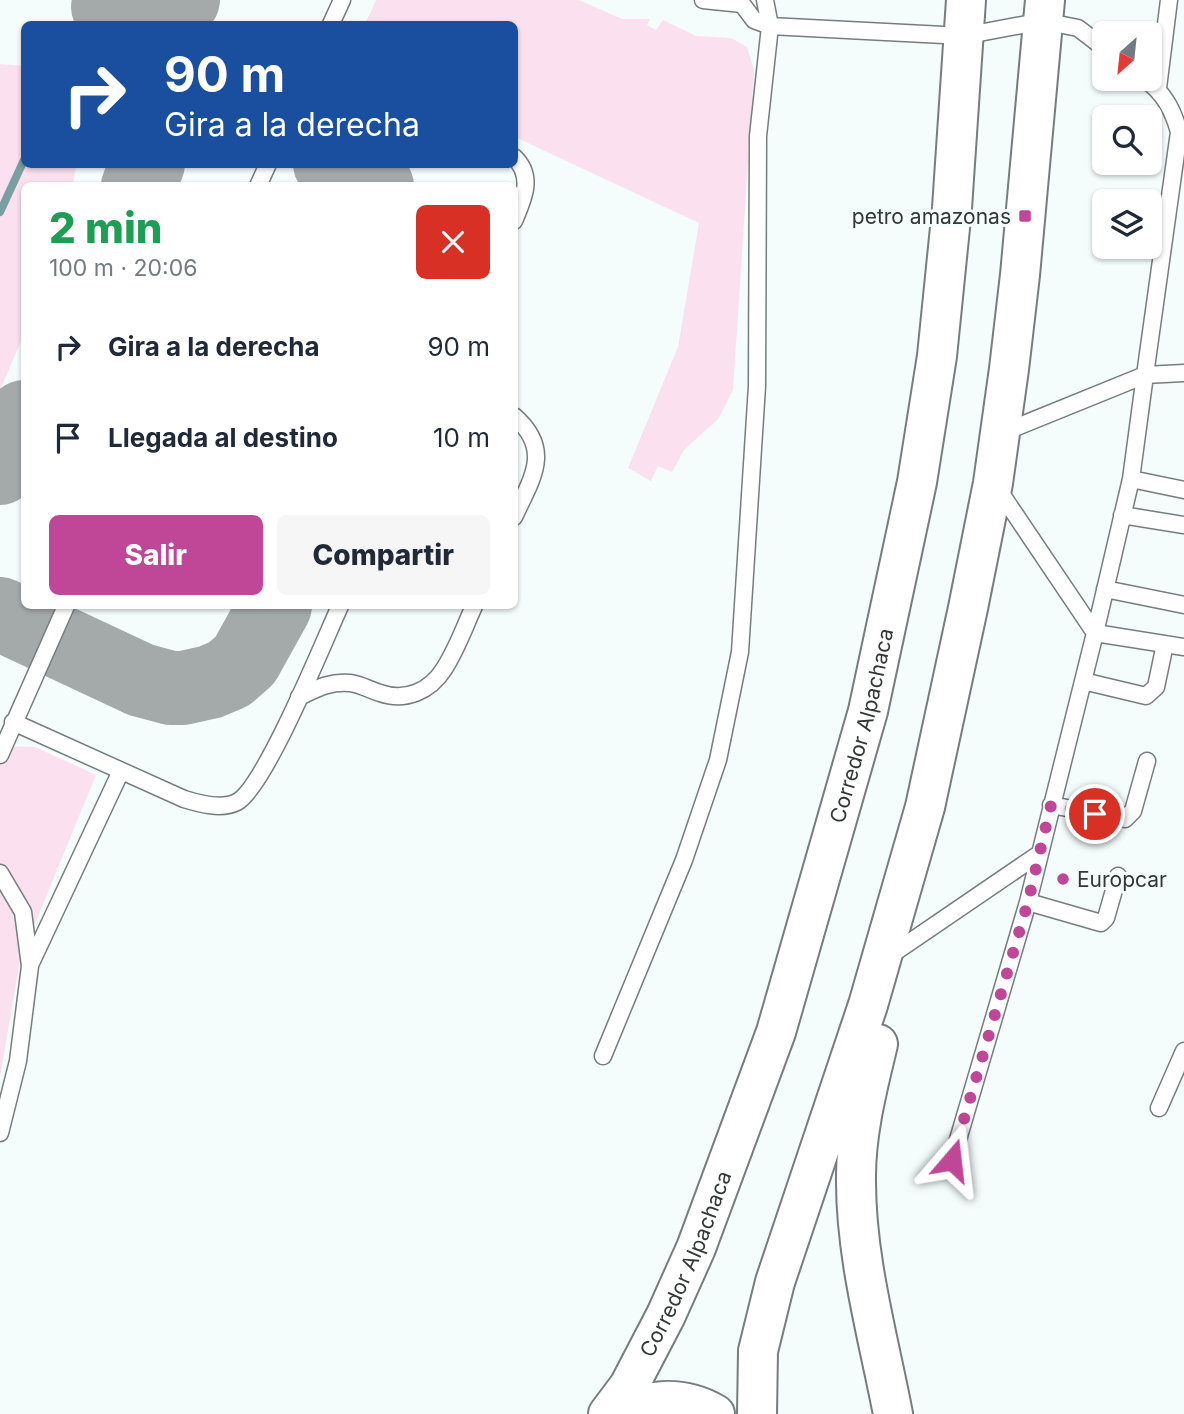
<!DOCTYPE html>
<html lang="es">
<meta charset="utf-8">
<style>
:root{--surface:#fff;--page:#f6f6f7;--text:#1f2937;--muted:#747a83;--accent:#c04698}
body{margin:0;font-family:Inter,sans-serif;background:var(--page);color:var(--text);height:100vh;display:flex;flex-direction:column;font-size:26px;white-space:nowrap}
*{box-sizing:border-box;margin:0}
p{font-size:23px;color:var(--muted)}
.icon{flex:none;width:38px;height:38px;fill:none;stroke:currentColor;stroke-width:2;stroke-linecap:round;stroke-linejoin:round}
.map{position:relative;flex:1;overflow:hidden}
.side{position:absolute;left:21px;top:182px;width:497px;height:427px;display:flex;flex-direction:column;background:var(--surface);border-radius:10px;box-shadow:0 2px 5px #0004}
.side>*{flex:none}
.hud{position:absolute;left:21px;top:21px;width:497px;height:147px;border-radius:10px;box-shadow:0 2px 5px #0004;background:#1a4fa0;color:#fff;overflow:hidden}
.needle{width:46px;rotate:207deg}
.controls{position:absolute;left:1092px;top:21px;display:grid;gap:14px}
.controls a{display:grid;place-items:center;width:70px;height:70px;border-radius:10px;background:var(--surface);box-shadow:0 2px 5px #0004;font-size:35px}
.pin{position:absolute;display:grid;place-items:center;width:60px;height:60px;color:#fff;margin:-30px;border:4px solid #fff;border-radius:50%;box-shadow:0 2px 7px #0007}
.me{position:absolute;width:77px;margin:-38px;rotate:17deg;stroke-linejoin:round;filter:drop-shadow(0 0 5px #0008)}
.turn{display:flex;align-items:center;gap:24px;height:147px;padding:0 28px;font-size:32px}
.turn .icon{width:91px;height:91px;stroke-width:2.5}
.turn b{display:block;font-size:49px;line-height:60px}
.round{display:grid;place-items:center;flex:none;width:74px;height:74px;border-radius:10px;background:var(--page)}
.summary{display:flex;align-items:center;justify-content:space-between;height:119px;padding:0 28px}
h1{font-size:42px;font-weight:800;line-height:52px;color:#1e9e55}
.primary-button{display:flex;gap:14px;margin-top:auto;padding:14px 28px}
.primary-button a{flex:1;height:80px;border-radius:10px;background:var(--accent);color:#fff;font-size:28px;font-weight:800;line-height:80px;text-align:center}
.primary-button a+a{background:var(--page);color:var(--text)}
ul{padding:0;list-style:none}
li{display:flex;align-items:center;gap:21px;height:91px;padding:0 28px}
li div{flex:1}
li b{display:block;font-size:26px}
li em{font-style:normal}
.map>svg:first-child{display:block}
.green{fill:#fbe0f0}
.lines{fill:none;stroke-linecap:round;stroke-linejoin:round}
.stream{stroke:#789fa1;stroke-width:8}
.taxiway{stroke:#a4aaaa;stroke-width:74}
.lane-casing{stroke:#767d7e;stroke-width:19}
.highway-casing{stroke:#767d7e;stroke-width:42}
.lane{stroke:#fff;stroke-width:16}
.highway{stroke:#fff;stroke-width:38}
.route{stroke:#c04698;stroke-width:12;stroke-dasharray:0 21.6}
.poi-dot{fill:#c04698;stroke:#f4fcfc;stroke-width:2.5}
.labels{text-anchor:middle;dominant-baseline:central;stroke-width:6;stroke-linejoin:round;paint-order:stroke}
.poi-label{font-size:21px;fill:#343737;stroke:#f4fcfc;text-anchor:end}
.street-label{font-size:21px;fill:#343737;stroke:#f4fcfc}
</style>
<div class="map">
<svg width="1184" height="1414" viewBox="0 0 1184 1414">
<rect width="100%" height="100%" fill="#f4fcfc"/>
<path class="green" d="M376,0H579L622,19H650L647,25L656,30L663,20L696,36L731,38L747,47L754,70L733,390L718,419L684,450L672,472L658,466L651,481L628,468L678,347L699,223L515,137L514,24H365Z
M0,64L24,66V164L76,165L73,185L24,186V334L0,390Z
M0,746L35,747L96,775L20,960L0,1077Z"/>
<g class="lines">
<path class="stream" d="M0,212L24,160"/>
<path class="taxiway" d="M108,7L164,6L183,0
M330,164L377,186
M138,186L148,164
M0,468L24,417
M0,614L141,680L171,688H183L210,682L229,674L245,660L275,606"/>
<defs>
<path id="lane" d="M703,0L742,4L754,20L770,26L963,36L1043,21L1078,28L1104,48
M331,24L342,0
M1158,88L1169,0
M514,157C534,176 524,198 514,221
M258,186L268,164
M514,416C553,450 532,478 514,517
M1002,433L1145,375L1179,132C1173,110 1164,93 1145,79
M1131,479L1184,490
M998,489L1095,633L1184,647
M1122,515L1184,525
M1105,589L1184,605
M1083,681L1146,696L1156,687L1165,644
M299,697C316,689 330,681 350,683C360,684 370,690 380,693C406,702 430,691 444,669C457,649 465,626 474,606
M13,722L184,799C200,804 222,810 237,802C265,787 324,641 340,606
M0,755L66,606
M1051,805L1125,819L1133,811L1147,761
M0,873L23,912L30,966L18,1061L0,1133
M1028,902L1101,923L1106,918L1118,876
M888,957L1039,854
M30,965L121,771
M603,1056L684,860L718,760L740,652L757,386L758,136L770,26L765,0
M1159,1108L1184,1051
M952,1160L1028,902L1095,633L1131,479L1145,375L1184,373"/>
<g id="highway">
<path d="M878,1044C868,1086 856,1131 856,1176C855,1256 878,1336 893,1414"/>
<path id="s1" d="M608,1414L629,1386L666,1315L696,1248L776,1032L868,711L917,482L937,356L952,208L966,0"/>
<path d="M613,1414C647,1399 681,1394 715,1414"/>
<path d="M757,1414L758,1351L775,1282L868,1005L925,807L968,608L993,483L1009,369L1020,275L1045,0"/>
</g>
</defs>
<use href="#lane" class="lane-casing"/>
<use href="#highway" class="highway-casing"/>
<use href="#lane" class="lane"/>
<use href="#highway" class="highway"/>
</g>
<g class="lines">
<path class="route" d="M952,1160L1028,902L1051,805L1095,814"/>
</g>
<g class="poi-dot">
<rect x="1018" y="209" width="14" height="14" rx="3.5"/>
<circle cx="1063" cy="879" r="7"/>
</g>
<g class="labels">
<g class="poi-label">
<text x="1011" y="216">petro amazonas</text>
<text x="1077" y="879" text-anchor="start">Europcar</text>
</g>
<g class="street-label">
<text stroke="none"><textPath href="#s1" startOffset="737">Corredor Alpachaca</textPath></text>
<text stroke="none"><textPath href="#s1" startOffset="170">Corredor Alpachaca</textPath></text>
</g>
</g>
</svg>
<div class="controls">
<a><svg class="needle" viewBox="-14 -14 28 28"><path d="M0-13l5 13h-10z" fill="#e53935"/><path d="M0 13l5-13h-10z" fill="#747a83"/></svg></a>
<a><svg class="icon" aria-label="search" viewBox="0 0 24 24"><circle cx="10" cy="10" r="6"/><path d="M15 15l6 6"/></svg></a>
<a><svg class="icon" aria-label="layers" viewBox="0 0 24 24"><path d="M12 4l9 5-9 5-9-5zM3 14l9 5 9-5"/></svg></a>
</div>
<div class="pin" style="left:1095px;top:814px;background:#d93025"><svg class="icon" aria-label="arrive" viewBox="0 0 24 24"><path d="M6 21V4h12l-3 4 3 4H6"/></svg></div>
<svg class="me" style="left:952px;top:1160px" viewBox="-20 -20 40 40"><path d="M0-17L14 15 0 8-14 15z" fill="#c04698" stroke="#fff" stroke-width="4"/></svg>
<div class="hud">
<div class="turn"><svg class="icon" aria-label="right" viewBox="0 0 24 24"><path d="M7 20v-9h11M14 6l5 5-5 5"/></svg><div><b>90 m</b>Gira a la derecha</div></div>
</div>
<section class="side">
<div class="summary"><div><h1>2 min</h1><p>100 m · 20:06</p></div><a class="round" style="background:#d93025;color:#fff"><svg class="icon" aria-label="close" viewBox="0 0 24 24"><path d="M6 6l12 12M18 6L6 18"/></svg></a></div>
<ul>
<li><svg class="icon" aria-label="right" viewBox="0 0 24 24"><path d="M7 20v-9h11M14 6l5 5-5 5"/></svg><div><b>Gira a la derecha</b></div><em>90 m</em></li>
<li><svg class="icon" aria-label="arrive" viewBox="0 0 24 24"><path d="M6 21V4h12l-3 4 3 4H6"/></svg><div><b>Llegada al destino</b></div><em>10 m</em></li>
</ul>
<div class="primary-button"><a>Salir</a><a>Compartir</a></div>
</section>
</div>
